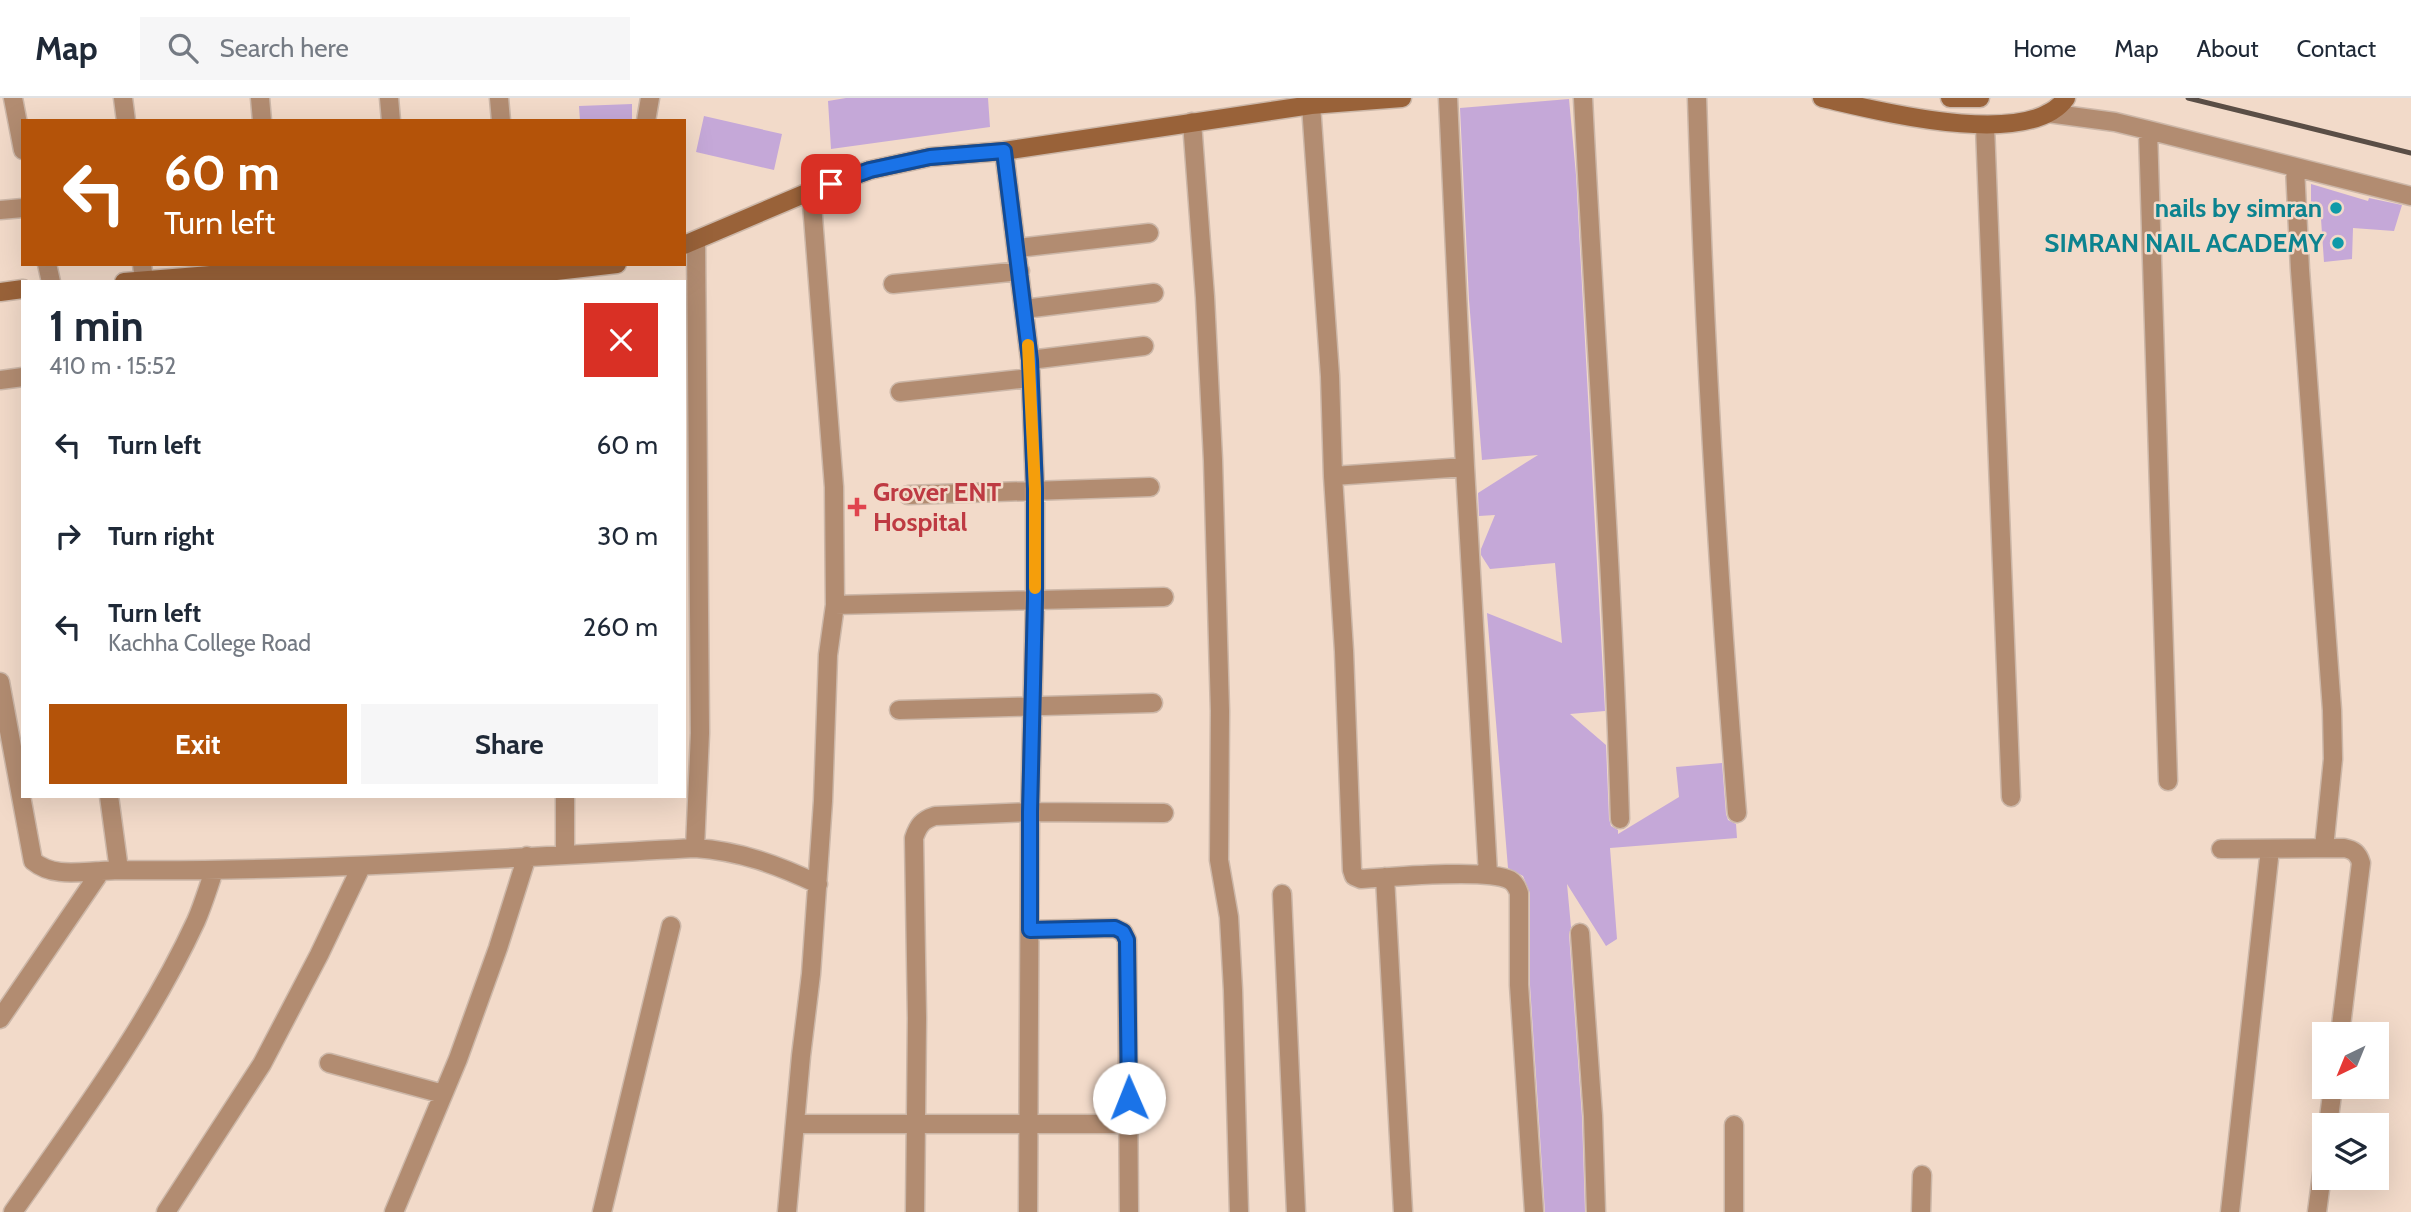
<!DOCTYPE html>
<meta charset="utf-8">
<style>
:root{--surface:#fff;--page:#f6f6f7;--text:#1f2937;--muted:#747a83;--line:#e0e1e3;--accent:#b45309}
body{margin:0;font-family:Cabin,sans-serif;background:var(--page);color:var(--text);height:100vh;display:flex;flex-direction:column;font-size:26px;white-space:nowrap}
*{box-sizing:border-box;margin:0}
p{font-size:23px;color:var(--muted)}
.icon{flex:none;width:38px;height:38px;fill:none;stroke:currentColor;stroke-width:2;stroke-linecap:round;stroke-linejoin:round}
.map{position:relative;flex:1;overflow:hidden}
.panel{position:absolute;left:21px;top:182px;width:665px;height:518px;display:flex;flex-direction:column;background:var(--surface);border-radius:0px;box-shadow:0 7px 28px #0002}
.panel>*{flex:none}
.banner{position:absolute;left:21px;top:21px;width:665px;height:147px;border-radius:0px;box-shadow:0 7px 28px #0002;background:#b45309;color:#fff;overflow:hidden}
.needle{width:46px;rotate:223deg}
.buttons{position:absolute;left:2312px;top:924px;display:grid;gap:14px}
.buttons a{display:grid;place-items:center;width:77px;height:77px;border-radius:0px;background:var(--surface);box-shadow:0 7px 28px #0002;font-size:35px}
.pin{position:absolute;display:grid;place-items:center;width:60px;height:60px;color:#fff;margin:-30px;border-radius:14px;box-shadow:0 4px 10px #0006}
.me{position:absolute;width:77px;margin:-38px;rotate:359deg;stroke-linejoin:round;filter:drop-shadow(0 0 5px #0008)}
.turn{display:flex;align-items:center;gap:24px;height:147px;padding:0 28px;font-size:32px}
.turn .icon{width:91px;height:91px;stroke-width:2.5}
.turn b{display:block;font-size:49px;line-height:60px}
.round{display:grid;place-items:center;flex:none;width:74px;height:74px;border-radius:0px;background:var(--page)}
.summary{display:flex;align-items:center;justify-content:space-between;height:119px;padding:0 28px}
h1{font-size:42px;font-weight:700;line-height:52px}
.primary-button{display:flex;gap:14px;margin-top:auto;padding:14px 28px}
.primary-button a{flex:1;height:80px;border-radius:0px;background:var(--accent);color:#fff;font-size:28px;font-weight:700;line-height:80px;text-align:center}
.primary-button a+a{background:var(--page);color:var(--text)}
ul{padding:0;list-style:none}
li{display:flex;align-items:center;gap:21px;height:91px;padding:0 28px}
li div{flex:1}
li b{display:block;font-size:26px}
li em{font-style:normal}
header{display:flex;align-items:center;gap:42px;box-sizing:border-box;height:98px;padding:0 35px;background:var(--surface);border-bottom:2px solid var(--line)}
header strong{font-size:33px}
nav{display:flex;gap:38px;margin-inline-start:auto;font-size:24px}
.search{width:490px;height:63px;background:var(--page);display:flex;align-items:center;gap:18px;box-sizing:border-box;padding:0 24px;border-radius:0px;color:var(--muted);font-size:26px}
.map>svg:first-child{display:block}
.building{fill:#c5a8d8}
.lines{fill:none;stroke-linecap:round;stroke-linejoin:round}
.street-casing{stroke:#ccb7a8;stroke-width:21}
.secondary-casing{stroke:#ccb7a8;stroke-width:21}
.street{stroke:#b28c71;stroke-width:18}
.secondary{stroke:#996239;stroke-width:18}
.rail{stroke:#5a4e46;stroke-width:5}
.route-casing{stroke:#114b97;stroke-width:18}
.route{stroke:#1a73e8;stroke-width:12}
.slow{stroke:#f59e0b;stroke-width:12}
.culture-dot{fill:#0f9aa8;stroke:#f2dac9;stroke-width:2.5}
.health-dot{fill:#e0444e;stroke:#f2dac9;stroke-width:2.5}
.labels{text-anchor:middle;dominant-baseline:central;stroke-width:5;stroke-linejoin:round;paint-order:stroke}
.culture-label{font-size:26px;font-weight:bold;fill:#0d838f;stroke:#f2dac9;text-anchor:end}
.health-label{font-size:26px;font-weight:bold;fill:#be3a42;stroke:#f2dac9;text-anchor:start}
</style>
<header>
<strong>Map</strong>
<div class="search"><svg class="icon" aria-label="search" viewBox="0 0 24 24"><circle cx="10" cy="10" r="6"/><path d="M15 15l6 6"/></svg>Search here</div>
<nav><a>Home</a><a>Map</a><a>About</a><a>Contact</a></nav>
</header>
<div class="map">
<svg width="2411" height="1114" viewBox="0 0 2411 1114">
<rect width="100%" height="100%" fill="#f2dac9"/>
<path class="building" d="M846,0H988L990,29L831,51L828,3Z
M1569,1L1576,77L1605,613L1570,616L1606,647L1609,721L1611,728L1618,732V736L1679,699L1676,669L1722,665L1726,716L1728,722L1736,726L1737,740L1610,750L1617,841L1606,848L1567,786L1571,829L1569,836L1582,1019L1585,1114H1545L1530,887V795L1523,778L1508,770L1487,515L1562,545L1555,465L1490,471L1481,457V451L1495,417L1479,418L1478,395L1538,357L1482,362L1469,202L1460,10Z
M632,6V23H580L579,8Z
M704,18L782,36L774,72L696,54Z
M2311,86L2368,103L2369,100L2402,107L2394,133L2353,130L2352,161L2324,164L2321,121L2311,119Z"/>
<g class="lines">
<defs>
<path id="street" d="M13,0L23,52
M123,0L126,23
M260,0L262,23
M389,0L391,23
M499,0L501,23
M1448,0L1465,369L1488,776
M1583,0C1595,240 1613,480 1620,721
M1697,0C1704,239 1718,477 1737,715
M1311,7L1330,278L1333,378L1344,553L1352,772L1354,778L1361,781C1389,779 1488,770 1510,782C1515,785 1517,789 1519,795V887L1534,1114
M2048,15L2115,24L2148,32L2411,98
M646,23L650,0
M1192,24L1205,199L1213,362L1220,613L1219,762L1229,819L1233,892L1239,1114
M1985,28L2011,699
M2148,32L2168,683
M1004,53L1030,262L1035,391V501L1030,714L1028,1114
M2295,70L2300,172L2332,612L2333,661L2324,750
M0,112L23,110
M1018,150L1149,135
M47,166L51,184
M142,166L144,183
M893,186L1020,173
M1024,211L1154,195
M1030,262L1144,248
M0,282L23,279
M900,294L1030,280
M1333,378L1465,369
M908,397L1150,389
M835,507L1164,499
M0,584L33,763C52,779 78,774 101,773
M899,612L1153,605
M565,698V756
M695,750C740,753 778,767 818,786
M2221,751L2344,750C2354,752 2358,755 2361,765L2340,936
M119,772C311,774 503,760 695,750L700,635L696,143
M1385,779L1403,1114
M1282,796L1296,1114
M1030,832L1114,830L1123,834L1127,842L1129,1114
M1580,835L1593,1018L1596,1114
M0,921L101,773L119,772L109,698
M329,965L443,996
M795,1026H1129
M1734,1027V1114
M2328,1027L2333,989
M13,1114C78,1021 148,927 196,823C203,807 208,790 214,773
M166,1114L262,966L319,857L361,769
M394,1114L458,961L498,850L527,758
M602,1114L671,828
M787,1114L801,958L811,876L823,703L828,557L835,507L834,389L811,93
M915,1114L917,920L914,740C918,728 922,722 935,718L1030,714L1164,715
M1921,1114L1922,1077
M2230,1114L2270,751
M2317,1114L2324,1061"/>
<path id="secondary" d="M1822,0C1875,12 2029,53 2066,0
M1950,0H1980
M684,147L811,93L870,72L930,59L1004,53L1311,7L1402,0
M124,184L260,173H556L617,166
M0,194L23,191"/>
</defs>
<use href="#street" class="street-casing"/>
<use href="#secondary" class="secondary-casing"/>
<use href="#street" class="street"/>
<use href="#secondary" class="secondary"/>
<path class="rail" d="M2188,0L2411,55"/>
</g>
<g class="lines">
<defs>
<path id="route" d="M831,86L870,72L930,59L1004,53L1030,262L1035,391V501L1030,714V832L1115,830L1123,834L1127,842L1129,1000"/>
</defs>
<use href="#route" class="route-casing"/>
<use href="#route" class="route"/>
<path class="slow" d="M1028,247L1035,391V490"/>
</g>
<g class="culture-dot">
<circle cx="2336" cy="110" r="7"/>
<circle cx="2338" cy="145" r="7"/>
</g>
<path class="health-dot" d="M853.5 398.5h7v7h7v7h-7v7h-7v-7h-7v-7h7z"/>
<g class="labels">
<g class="culture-label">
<text x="2322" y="110">nails by simran</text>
<text x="2324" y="145">SIMRAN NAIL ACADEMY</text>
</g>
<g class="health-label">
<text x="873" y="394">Grover ENT<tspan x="873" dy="30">Hospital</tspan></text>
</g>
</g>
</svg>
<div class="buttons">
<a><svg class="needle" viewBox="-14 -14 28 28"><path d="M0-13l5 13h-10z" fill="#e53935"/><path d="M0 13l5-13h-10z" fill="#747a83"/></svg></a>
<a><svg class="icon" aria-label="layers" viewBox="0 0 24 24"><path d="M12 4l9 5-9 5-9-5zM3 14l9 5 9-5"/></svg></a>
</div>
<div class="pin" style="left:831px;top:86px;background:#d93025"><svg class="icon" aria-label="arrive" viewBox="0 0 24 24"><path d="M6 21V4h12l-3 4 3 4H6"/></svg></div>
<svg class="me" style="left:1129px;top:1000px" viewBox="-20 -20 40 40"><circle r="19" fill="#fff"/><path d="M0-13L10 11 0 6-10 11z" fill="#1a73e8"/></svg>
<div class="banner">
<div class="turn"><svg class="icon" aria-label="left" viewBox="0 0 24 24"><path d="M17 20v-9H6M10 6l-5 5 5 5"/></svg><div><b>60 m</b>Turn left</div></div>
</div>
<section class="panel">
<div class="summary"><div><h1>1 min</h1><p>410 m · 15:52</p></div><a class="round" style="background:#d93025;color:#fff"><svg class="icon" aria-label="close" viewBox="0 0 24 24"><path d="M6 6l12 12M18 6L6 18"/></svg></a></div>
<ul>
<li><svg class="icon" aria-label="left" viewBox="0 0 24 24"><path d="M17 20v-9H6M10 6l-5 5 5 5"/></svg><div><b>Turn left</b></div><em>60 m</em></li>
<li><svg class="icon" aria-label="right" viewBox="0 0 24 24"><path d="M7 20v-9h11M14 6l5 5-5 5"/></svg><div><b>Turn right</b></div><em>30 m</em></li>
<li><svg class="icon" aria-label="left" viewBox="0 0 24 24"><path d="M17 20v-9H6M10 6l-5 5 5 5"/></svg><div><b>Turn left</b><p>Kachha College Road</p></div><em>260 m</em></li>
</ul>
<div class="primary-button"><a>Exit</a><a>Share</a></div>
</section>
</div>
